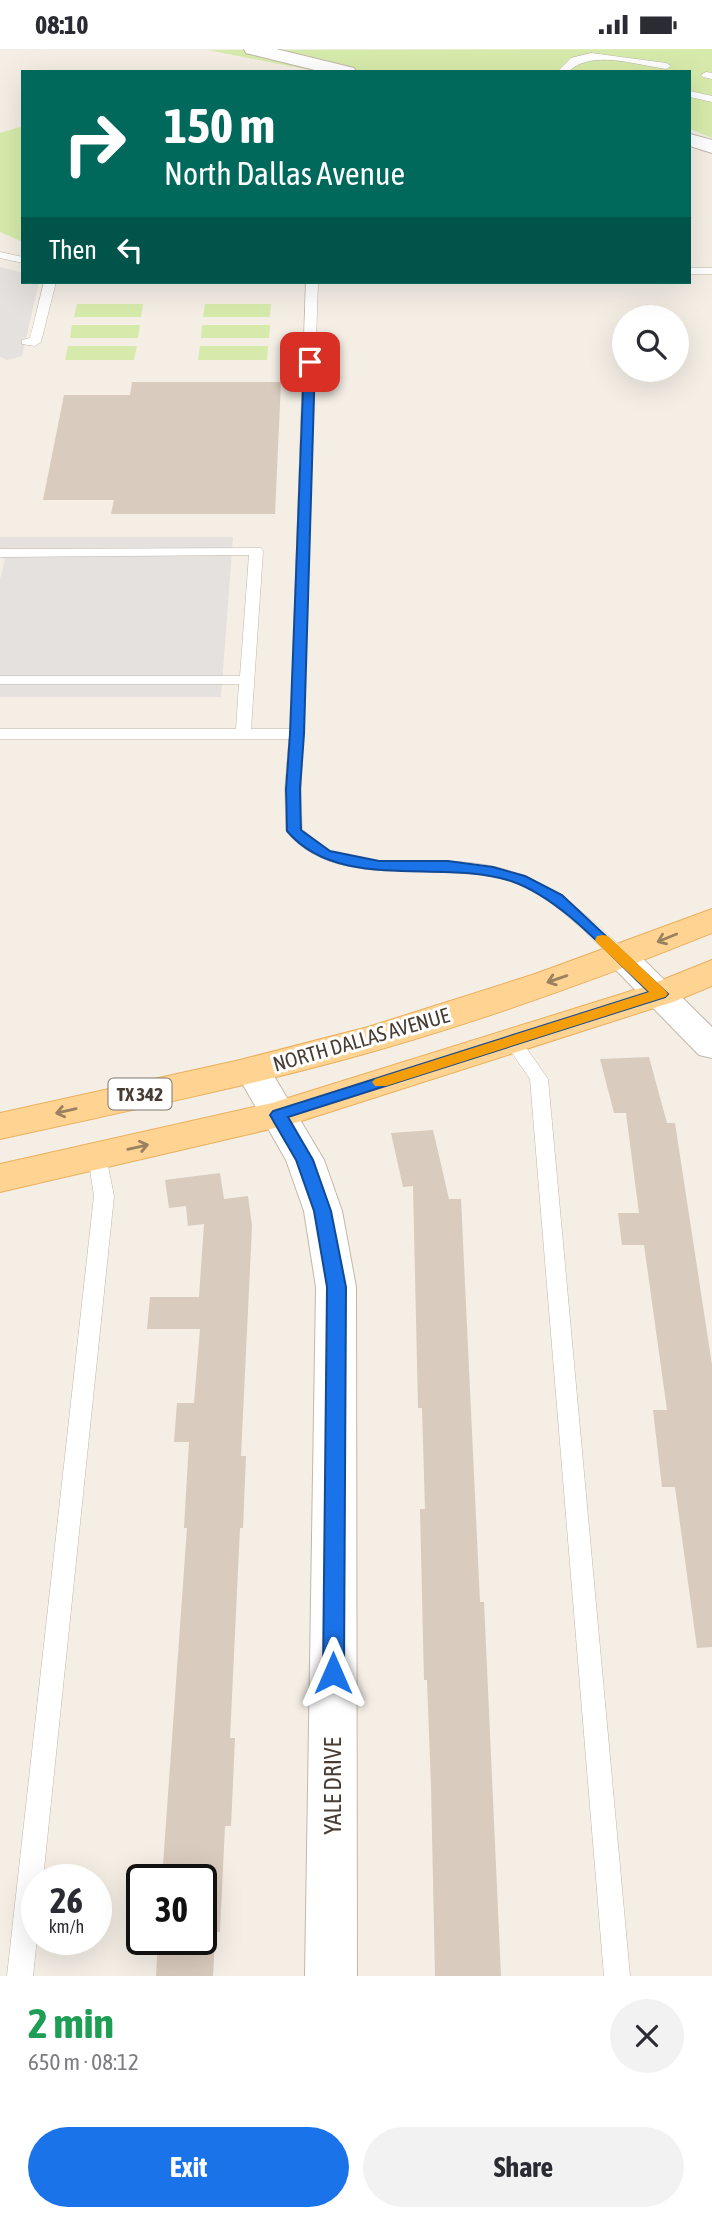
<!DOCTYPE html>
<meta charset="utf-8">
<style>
:root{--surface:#fff;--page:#f2f2f3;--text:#2b2b33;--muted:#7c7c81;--accent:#1a73e8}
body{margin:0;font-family:"Asap Condensed",sans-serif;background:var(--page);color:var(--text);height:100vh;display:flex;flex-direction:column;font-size:26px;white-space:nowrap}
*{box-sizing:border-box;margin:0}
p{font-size:23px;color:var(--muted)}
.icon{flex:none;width:38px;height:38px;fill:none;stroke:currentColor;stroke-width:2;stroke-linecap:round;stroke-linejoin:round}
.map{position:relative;height:1927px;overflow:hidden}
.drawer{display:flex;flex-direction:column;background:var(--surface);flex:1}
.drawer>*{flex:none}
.banner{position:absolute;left:21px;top:21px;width:670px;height:214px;border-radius:0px;box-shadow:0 7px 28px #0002;background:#00695c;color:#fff;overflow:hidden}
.fabs{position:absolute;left:612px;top:256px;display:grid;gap:14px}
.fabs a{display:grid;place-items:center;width:77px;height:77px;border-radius:50%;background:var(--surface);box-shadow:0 7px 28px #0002;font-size:35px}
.speed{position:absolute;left:21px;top:1815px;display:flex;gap:14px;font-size:35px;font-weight:700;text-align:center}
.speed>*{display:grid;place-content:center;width:91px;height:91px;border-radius:50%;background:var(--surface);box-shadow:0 7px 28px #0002;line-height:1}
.speed small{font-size:18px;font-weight:400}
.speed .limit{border:4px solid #111;border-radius:10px;background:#fff;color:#111}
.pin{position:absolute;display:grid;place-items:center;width:60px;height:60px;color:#fff;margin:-30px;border-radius:14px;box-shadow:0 4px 10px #0006}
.me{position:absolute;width:77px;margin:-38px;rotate:0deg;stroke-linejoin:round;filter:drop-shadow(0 0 5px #0008)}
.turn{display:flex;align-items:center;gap:24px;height:147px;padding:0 28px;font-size:32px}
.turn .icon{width:91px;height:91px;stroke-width:2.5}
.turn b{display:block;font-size:49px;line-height:60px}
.then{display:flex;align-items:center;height:66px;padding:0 28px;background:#0003;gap:14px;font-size:26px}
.round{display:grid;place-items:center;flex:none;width:74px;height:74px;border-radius:37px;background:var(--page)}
.overview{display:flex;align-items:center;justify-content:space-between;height:119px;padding:0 28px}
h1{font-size:42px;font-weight:700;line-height:52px;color:#1e9e55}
.action{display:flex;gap:14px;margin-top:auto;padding:14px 28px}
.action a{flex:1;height:80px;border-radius:42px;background:var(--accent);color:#fff;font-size:28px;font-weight:700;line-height:80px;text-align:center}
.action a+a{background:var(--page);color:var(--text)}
.status{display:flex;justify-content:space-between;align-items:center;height:49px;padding:0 35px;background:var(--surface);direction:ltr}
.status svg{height:19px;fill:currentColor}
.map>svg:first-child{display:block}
.green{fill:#d6ebab}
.parking{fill:#e4e1de}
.building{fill:#d9cbbd}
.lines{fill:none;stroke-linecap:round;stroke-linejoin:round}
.service-casing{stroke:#c3b7aa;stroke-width:1}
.minor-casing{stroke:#c3b7aa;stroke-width:2}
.primary-casing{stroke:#ebaf5c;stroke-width:2}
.service{fill:#fff;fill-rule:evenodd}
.minor{fill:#fff;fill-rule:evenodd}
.primary{fill:#ffd493;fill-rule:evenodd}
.oneway{stroke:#9a815f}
.route{fill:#1a73e8;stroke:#114b97;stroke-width:2}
.slow{fill:#f59e0b}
.labels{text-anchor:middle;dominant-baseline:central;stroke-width:6;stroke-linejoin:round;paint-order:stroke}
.shield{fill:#fff;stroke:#7e7771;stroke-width:2}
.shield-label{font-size:19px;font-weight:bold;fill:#473d34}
.street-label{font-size:21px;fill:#473d34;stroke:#fff}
.near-street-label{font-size:24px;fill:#473d34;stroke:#fff}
</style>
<div class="status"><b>08:10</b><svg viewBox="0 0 49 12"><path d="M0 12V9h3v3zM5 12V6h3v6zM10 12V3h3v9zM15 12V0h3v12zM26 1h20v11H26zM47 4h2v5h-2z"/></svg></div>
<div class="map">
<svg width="712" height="1927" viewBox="0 0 712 1927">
<rect width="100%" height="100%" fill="#f4eee5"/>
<path class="green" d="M712,0V89L690,80V23H320L208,1Z
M23,77V193L0,183V84Z
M77,255H143L141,268H74Z
M205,255H271L270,268H203Z
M72,276H140L138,289H70Z
M202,276H270L269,289H201Z
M68,297H137L134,311H65Z
M200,297H268L267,311H198Z"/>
<path class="parking" d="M0,218L23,224V233H39L22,307L7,311L0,308Z
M0,488H233L221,648H0V530L5,510L0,507Z"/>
<path class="building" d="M132,333H281L275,465H111L114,451H43L64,346H130Z
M649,1008L667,1074H675L712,1316V1598L697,1599L675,1438H662L653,1361H667L644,1196H622L618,1164H639L626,1064H614L600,1010Z
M433,1081L449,1150H461L480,1553H484L501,1927H435L431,1737L427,1631H424L420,1460H425L422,1359H418L413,1137L403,1138L391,1084Z
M220,1124L224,1150L248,1147L252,1177L241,1407H246L243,1479H240L230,1689H235L231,1777H225L220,1883H201V1830H162L187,1479H184L189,1393H174L177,1354H194L200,1280H147L150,1248H199L204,1175L188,1177L186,1157L169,1159L165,1131Z
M158,1890H215L213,1927H156Z"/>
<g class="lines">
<defs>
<path id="service" d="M591,4L666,14L671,17L666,20C636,16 591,0 568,23H557L571,9Z
M706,23L712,24V30L703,28L701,26Z
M690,42L712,47V53L690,48Z
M0,203L23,208V214L0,209Z
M690,219H712V225H690Z
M44,233H56L41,293L35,297L22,295V291L30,289Z
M306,233H318L301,740L302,780C311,787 321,799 332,803C384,822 443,805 496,818C554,832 585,866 628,904L631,908L628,912H616C583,882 553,847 510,832C441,810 336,844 286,782L285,740L289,690H0V680H236L239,635H0V627H240L249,506L0,508V500L261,499L263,502L251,680H290Z
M512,985L518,987L548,1030L630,1927H604L530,1030L503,991Z
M97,1101L104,1103L106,1107L114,1147L43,1830H37V1889L33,1927H7L94,1147L88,1107L90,1103Z"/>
<path id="minor" d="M244,0H276L354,19L356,23H323L246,4Z
M690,85L712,91V104L690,97Z
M622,898L634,901L712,978V1009L699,1006L610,915L605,908L610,901Z
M252,1008L265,1012L324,1111L342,1162L356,1238L357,1927H305L316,1238L304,1162L286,1111L234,1020L239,1012Z"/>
<path id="primary" d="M712,860V884C593,932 471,976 346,1010C232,1041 116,1064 0,1090V1064L240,1011L368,978L535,925Z
M712,911V937L673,953L292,1075L0,1143V1115L272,1054L647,937Z"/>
</defs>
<use href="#service" class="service-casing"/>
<use href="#minor" class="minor-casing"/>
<use href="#primary" class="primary-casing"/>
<use href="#service" class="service"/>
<use href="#minor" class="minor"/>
<use href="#primary" class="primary"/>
</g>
<defs><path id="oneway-shaft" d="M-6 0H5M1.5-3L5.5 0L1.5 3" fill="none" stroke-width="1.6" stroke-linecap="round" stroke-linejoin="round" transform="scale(1.75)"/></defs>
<g class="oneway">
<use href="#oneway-shaft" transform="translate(667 889) rotate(158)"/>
<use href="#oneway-shaft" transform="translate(557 930) rotate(161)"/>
<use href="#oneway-shaft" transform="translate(66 1062) rotate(167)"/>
<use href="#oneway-shaft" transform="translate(138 1098) rotate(-13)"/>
</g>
<path class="route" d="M310,309L315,313L304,685L300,740L301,781L330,802L379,812H448L493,818L525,827L562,846L668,945L665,948L288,1068L313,1111L331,1162L346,1238L344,1624L341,1630L333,1633L326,1630L323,1624L327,1238L314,1162L296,1111L270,1066L273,1062L649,943C609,906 563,850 511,832C442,809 339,844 287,782L286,740L290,685L304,313Z"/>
<path class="slow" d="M603,886L608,887L665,941L668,945L665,948L386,1037H375L372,1033L375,1030L649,943L597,894L595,891L597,887Z"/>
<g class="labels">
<rect class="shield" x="108.5" y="1029.5" width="63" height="31" rx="5"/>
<g class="shield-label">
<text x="140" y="1045">TX 342</text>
</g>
<g class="street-label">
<text transform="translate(361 990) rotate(-16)">NORTH DALLAS AVENUE</text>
</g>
<g class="near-street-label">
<text transform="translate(332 1737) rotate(-90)">YALE DRIVE</text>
</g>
</g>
</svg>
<div class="fabs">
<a><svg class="icon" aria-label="search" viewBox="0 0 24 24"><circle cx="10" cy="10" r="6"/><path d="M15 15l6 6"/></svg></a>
</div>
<div class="speed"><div>26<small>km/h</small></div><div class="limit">30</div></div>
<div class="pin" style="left:310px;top:313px;background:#d93025"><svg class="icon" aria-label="arrive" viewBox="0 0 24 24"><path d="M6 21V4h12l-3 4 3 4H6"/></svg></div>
<svg class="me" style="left:333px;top:1624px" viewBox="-20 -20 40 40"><path d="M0-17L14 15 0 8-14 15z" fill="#1a73e8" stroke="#fff" stroke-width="4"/></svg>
<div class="banner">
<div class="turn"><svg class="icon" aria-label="right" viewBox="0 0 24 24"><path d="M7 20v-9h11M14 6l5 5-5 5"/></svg><div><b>150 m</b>North Dallas Avenue</div></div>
<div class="then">Then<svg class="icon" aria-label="left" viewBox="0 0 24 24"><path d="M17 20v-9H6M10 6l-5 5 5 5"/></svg></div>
</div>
</div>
<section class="drawer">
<div class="overview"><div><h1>2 min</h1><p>650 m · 08:12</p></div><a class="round"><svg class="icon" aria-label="close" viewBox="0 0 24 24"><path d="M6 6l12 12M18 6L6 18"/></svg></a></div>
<div class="action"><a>Exit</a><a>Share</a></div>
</section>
